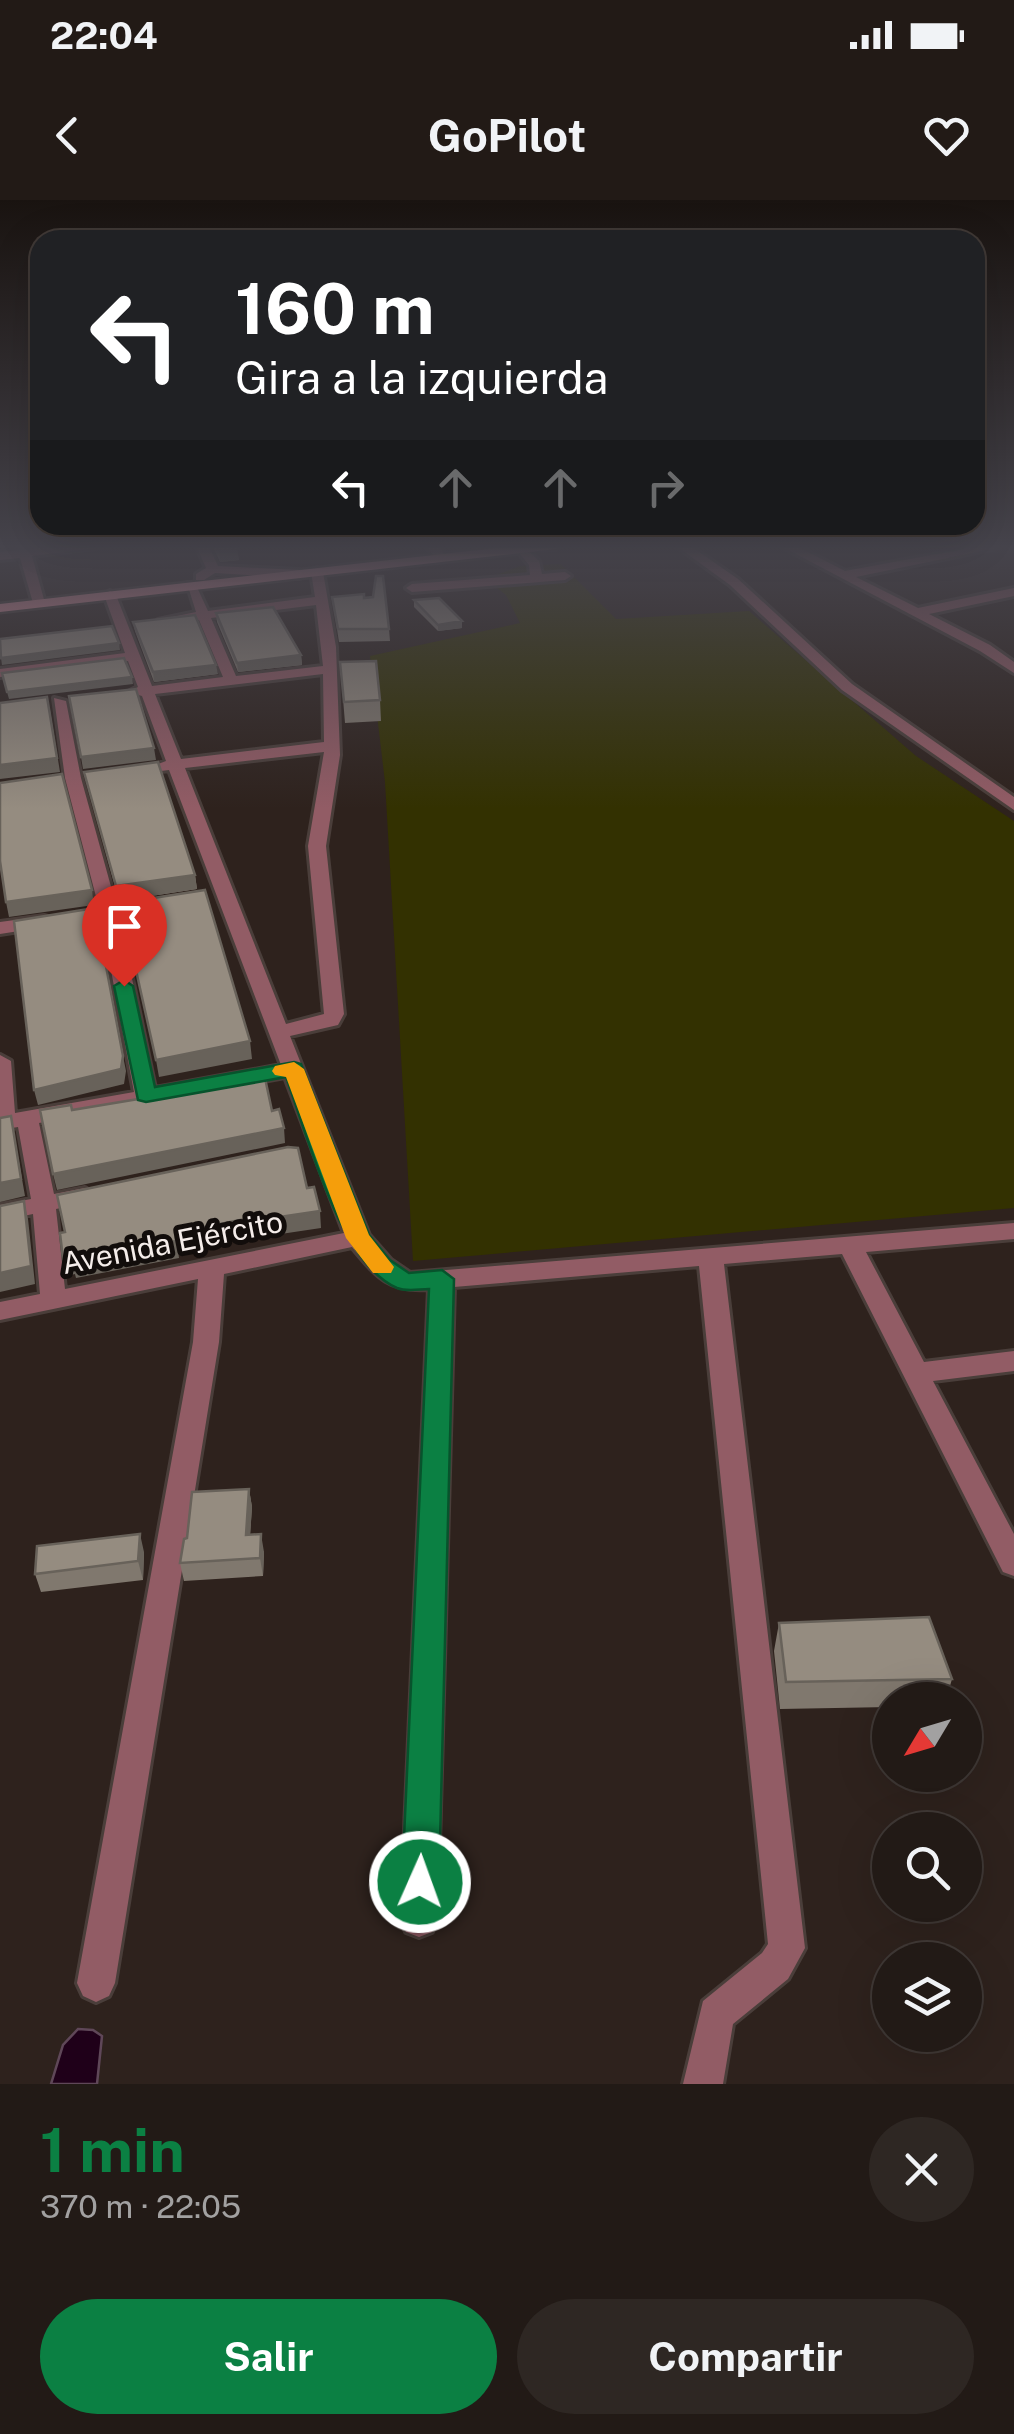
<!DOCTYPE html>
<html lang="es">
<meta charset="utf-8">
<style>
:root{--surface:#221a16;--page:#2e2723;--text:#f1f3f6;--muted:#a2a1a1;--line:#3f3835;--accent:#0b8043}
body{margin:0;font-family:"Public Sans",sans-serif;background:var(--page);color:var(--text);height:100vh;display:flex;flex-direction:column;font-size:38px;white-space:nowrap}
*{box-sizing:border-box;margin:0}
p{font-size:32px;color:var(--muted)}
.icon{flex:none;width:55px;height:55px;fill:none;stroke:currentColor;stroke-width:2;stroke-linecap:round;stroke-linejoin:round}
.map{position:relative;height:1884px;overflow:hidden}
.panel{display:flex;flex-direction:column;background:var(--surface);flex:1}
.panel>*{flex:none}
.guide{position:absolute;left:30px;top:30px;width:955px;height:305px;border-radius:30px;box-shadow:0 10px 40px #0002,0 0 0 2px var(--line);background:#202124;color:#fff;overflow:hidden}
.needle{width:65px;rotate:232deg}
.buttons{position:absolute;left:872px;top:1482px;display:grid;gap:20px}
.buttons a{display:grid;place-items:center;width:110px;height:110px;border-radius:50%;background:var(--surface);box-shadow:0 10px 40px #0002,0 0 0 2px var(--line);font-size:50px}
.pin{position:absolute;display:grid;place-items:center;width:85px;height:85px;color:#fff;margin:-102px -42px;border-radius:50% 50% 50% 0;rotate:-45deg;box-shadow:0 0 10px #0007}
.pin .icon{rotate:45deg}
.me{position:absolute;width:110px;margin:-55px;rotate:2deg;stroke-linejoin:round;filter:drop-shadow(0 0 8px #0008)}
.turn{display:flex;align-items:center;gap:35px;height:210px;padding:0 40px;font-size:45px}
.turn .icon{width:130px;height:130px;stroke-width:2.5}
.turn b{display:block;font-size:70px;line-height:85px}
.lanes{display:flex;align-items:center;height:95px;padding:0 40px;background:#0003;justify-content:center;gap:50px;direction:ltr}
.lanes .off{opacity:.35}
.round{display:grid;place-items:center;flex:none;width:105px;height:105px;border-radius:52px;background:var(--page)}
.headline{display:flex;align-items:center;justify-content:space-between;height:170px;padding:0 40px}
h1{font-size:60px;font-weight:700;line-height:75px;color:var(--accent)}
.button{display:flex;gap:20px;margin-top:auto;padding:20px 40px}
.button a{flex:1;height:115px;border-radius:60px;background:var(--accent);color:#fff;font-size:40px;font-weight:700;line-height:115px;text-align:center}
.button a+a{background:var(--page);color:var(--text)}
.status{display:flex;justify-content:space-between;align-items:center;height:70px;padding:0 50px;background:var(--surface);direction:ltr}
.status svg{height:28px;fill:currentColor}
header{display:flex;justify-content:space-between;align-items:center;height:130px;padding:0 40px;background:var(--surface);font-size:45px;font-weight:700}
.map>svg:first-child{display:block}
.green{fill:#333101}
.water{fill:#1f0019;stroke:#5f4758;stroke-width:2.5}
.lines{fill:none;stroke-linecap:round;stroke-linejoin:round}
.minor-casing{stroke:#4a3e3a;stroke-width:6}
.major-casing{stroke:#4a3e3a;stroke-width:5}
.minor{fill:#925c65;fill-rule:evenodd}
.major{fill:#f399a8;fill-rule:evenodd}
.wall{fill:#80786e}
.shaded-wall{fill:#68625a}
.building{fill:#958c80;stroke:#68625a;stroke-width:2.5}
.route{fill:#0b8043;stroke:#07532c;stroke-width:2.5}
.slow{fill:#f59e0b}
.labels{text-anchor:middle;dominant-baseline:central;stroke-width:10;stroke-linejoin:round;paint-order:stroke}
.street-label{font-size:30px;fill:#f5edea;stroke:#120d0b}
</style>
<div class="status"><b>22:04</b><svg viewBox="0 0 49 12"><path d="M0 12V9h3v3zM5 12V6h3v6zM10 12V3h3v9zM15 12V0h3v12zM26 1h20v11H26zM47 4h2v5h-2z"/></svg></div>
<header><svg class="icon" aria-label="back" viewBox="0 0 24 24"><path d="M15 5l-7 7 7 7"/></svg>GoPilot<svg class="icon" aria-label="heart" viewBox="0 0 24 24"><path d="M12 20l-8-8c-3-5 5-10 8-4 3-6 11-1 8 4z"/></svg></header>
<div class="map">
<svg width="1014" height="1884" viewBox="0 0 1014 1884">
<rect width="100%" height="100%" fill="#2e221d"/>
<path class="green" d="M561,364L616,419L749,411L916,556L1014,621V1008L413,1061L385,582L370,456L520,423L506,395L486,379L520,366Z"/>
<path class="water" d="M78,1829L93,1830L102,1836L97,1884H51L63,1845Z"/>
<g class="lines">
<defs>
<path id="minor" d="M78,345H118L32,356L45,403L39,407L33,403L20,358L0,360V352Z
M196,345H208L218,366L299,370L305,374L299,378L215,373L204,380H196V374L206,368Z
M425,345H437L448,358L438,361Z
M522,345L539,361L542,374L565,372L571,376L565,380L412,392L406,388L412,384L530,375L529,365L516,349Z
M675,345H689L738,379L852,484L1014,597V610L842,490L730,385Z
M779,345H794L845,371L986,345H1010L856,377L918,408L1014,388V396L929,414L990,445L1014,462V473L980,451Z
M317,368L323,372L336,447L340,555L326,646L344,814L338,825L290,836L369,1035L391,1060L410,1073L1014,1023V1039L866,1052L924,1162L1014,1151V1171L933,1181L1014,1334V1376L1003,1372L842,1054L724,1064L805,1748L788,1779L733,1824L723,1884H683L703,1801L762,1753L768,1744L699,1066L454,1087L437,1719L432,1732L419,1737L406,1732L401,1719L429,1089C389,1092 377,1077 352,1047L224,1074L219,1142L115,1783L109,1796L96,1802L83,1796L77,1783L193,1142L198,1079L0,1120V1102L40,1094L33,1014L0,1021V1005L31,999L18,927L0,930V855L11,861L15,913L134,892L100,712L65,578L54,498L66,501L81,578L118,712L155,888L281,865L169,570L161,571L153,566L166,561L142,496L128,492L138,487L128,461L0,477V469L125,453L104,395L110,391L116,395L152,486L223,477L199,420L165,424L158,420L196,412L187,383H195L208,411L315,397L311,372ZM316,405L323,466L236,476L211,418ZM323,474L324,542L181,559L155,494ZM324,552L308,646L324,814L286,824L185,568ZM285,877L344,1033L65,1089L56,1009L93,1001L97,996L85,988L54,994L39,923Z
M44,716L51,718V726L0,734V722Z"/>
<path id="major" d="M523,345H563L556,349L0,412V404Z"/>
</defs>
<use href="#minor" class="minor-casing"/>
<use href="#major" class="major-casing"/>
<use href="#minor" class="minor"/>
<use href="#major" class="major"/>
</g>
<path class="wall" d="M212,345H235L239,360L220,362Z
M332,397L364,398L389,429L390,441L339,442Z
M414,400L462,428L438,431L414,407Z
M216,413L301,455L302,465L238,472L217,422Z
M133,422L218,474L154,482L135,431Z
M340,462L380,500L381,521L345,523Z
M84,572L195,675L197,689L119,701Z
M249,1289L252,1307L250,1335L264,1352L263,1376L184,1381L180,1363L187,1338Z
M144,1352L143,1380L41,1392L35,1374Z
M779,1423L952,1479L946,1500H890V1507L780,1509L774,1451Z"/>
<path class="shaded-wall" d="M237,348L239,360L220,362L219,350Z
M462,421V428L438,431V425Z
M119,443L120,450L2,465L1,458Z
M301,455L302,465L238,472L237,463Z
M216,465L218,474L154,482L153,472Z
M132,477L133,484L9,499L7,492Z
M50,510L60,572L0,579V565Z
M154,548L156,560L83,569L81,557Z
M195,675L197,689L119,701L116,686Z
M92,690L94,705L9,717L6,702Z
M250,841L252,859L159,877L156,860Z
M123,856L126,871L124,884L38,905L34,890Z
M11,916L25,996L0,1002V983Z
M284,928L285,943L57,990L53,974Z
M24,1001L28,1019L35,1084L0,1092V1073Z
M320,1011L321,1028L247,1039V1036L178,1050L179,1058L76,1078L75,1074L67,1076L63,1059L245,1019Z
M249,1289L252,1307L249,1353L246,1335Z
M140,1334L144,1352L143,1380L138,1361Z
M261,1334L264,1352L263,1376L260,1358Z"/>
<path class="building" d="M217,345H235L237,348L219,350Z
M376,376H383L389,429H338L332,397L364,394V398L373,397Z
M439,398L462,421L438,425L414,400Z
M273,407L301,455L237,463L216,413Z
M195,415L216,465L153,472L133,422Z
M112,426L119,443L1,458L0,439Z
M124,458L132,477L7,492L2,473Z
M376,461L380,500L344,502L340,462Z
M136,489L154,548L81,557L69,496Z
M47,497L57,558L0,565V503Z
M158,562L195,675L116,686L84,572Z
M62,574L92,690L6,702L0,661V583Z
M205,690L250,841L156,860L121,703Z
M95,708L123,856L121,869L34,890L14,721Z
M265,878L272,911L279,909L284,928L53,974L40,910L71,905L72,910Z
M11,916L21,979L0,983V918Z
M288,947L298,948L307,988L314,987L320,1011L245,1022V1019L175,1033L176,1041L72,1061L71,1057L63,1059L60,1033L65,1032L57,995Z
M24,1001L31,1066L0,1073V1006Z
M249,1289L246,1335L261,1334L260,1358L180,1363L184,1339L187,1338L192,1292Z
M140,1334L138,1361L35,1374L37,1346Z
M929,1417L952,1479L786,1482L779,1423Z"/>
<linearGradient id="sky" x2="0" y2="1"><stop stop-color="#191310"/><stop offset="0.57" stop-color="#46444c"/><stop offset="1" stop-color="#46444c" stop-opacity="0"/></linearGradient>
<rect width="1014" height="609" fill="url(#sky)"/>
<path class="route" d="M124,780L133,786L155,887L294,862L301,864L369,1035L390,1060L409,1073L442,1070L454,1079L439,1682L433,1694L420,1700L408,1694L402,1682L429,1089C419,1089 407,1092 397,1088C339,1063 308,935 286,877L146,902L138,900L114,786Z"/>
<path class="slow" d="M294,862L304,869L369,1035L394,1067L391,1073H373L346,1038L286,877L275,875L272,871L275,866Z"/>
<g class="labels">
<g class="street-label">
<text transform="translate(172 1042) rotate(-11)">Avenida Ejército</text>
</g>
</g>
</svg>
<div class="buttons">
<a><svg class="needle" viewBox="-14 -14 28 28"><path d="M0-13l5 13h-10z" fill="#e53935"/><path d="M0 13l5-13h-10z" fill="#a2a1a1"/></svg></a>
<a><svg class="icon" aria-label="search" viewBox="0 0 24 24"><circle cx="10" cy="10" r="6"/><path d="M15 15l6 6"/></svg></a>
<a><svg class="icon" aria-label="layers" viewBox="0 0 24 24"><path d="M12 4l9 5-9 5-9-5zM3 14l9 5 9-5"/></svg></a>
</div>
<div class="pin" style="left:124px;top:786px;background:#d93025"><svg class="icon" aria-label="arrive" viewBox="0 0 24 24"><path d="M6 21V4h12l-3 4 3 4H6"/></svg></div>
<svg class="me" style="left:420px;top:1682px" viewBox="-20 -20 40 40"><circle r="17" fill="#0b8043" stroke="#fff" stroke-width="3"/><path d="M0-11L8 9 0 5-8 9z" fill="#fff"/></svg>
<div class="guide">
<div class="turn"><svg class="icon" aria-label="left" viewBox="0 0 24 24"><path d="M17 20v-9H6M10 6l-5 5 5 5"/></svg><div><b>160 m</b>Gira a la izquierda</div></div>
<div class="lanes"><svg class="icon" aria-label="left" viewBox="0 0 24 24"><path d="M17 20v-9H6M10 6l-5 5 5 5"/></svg><svg class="icon off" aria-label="ahead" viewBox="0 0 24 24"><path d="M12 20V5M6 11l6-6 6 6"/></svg><svg class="icon off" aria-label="ahead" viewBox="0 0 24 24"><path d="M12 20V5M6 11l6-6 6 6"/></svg><svg class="icon off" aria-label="right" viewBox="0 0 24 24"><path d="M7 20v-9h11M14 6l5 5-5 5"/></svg></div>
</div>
</div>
<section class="panel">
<div class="headline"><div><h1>1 min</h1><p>370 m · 22:05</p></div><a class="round"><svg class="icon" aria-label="close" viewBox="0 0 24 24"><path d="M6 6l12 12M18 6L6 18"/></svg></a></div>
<div class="button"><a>Salir</a><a>Compartir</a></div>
</section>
